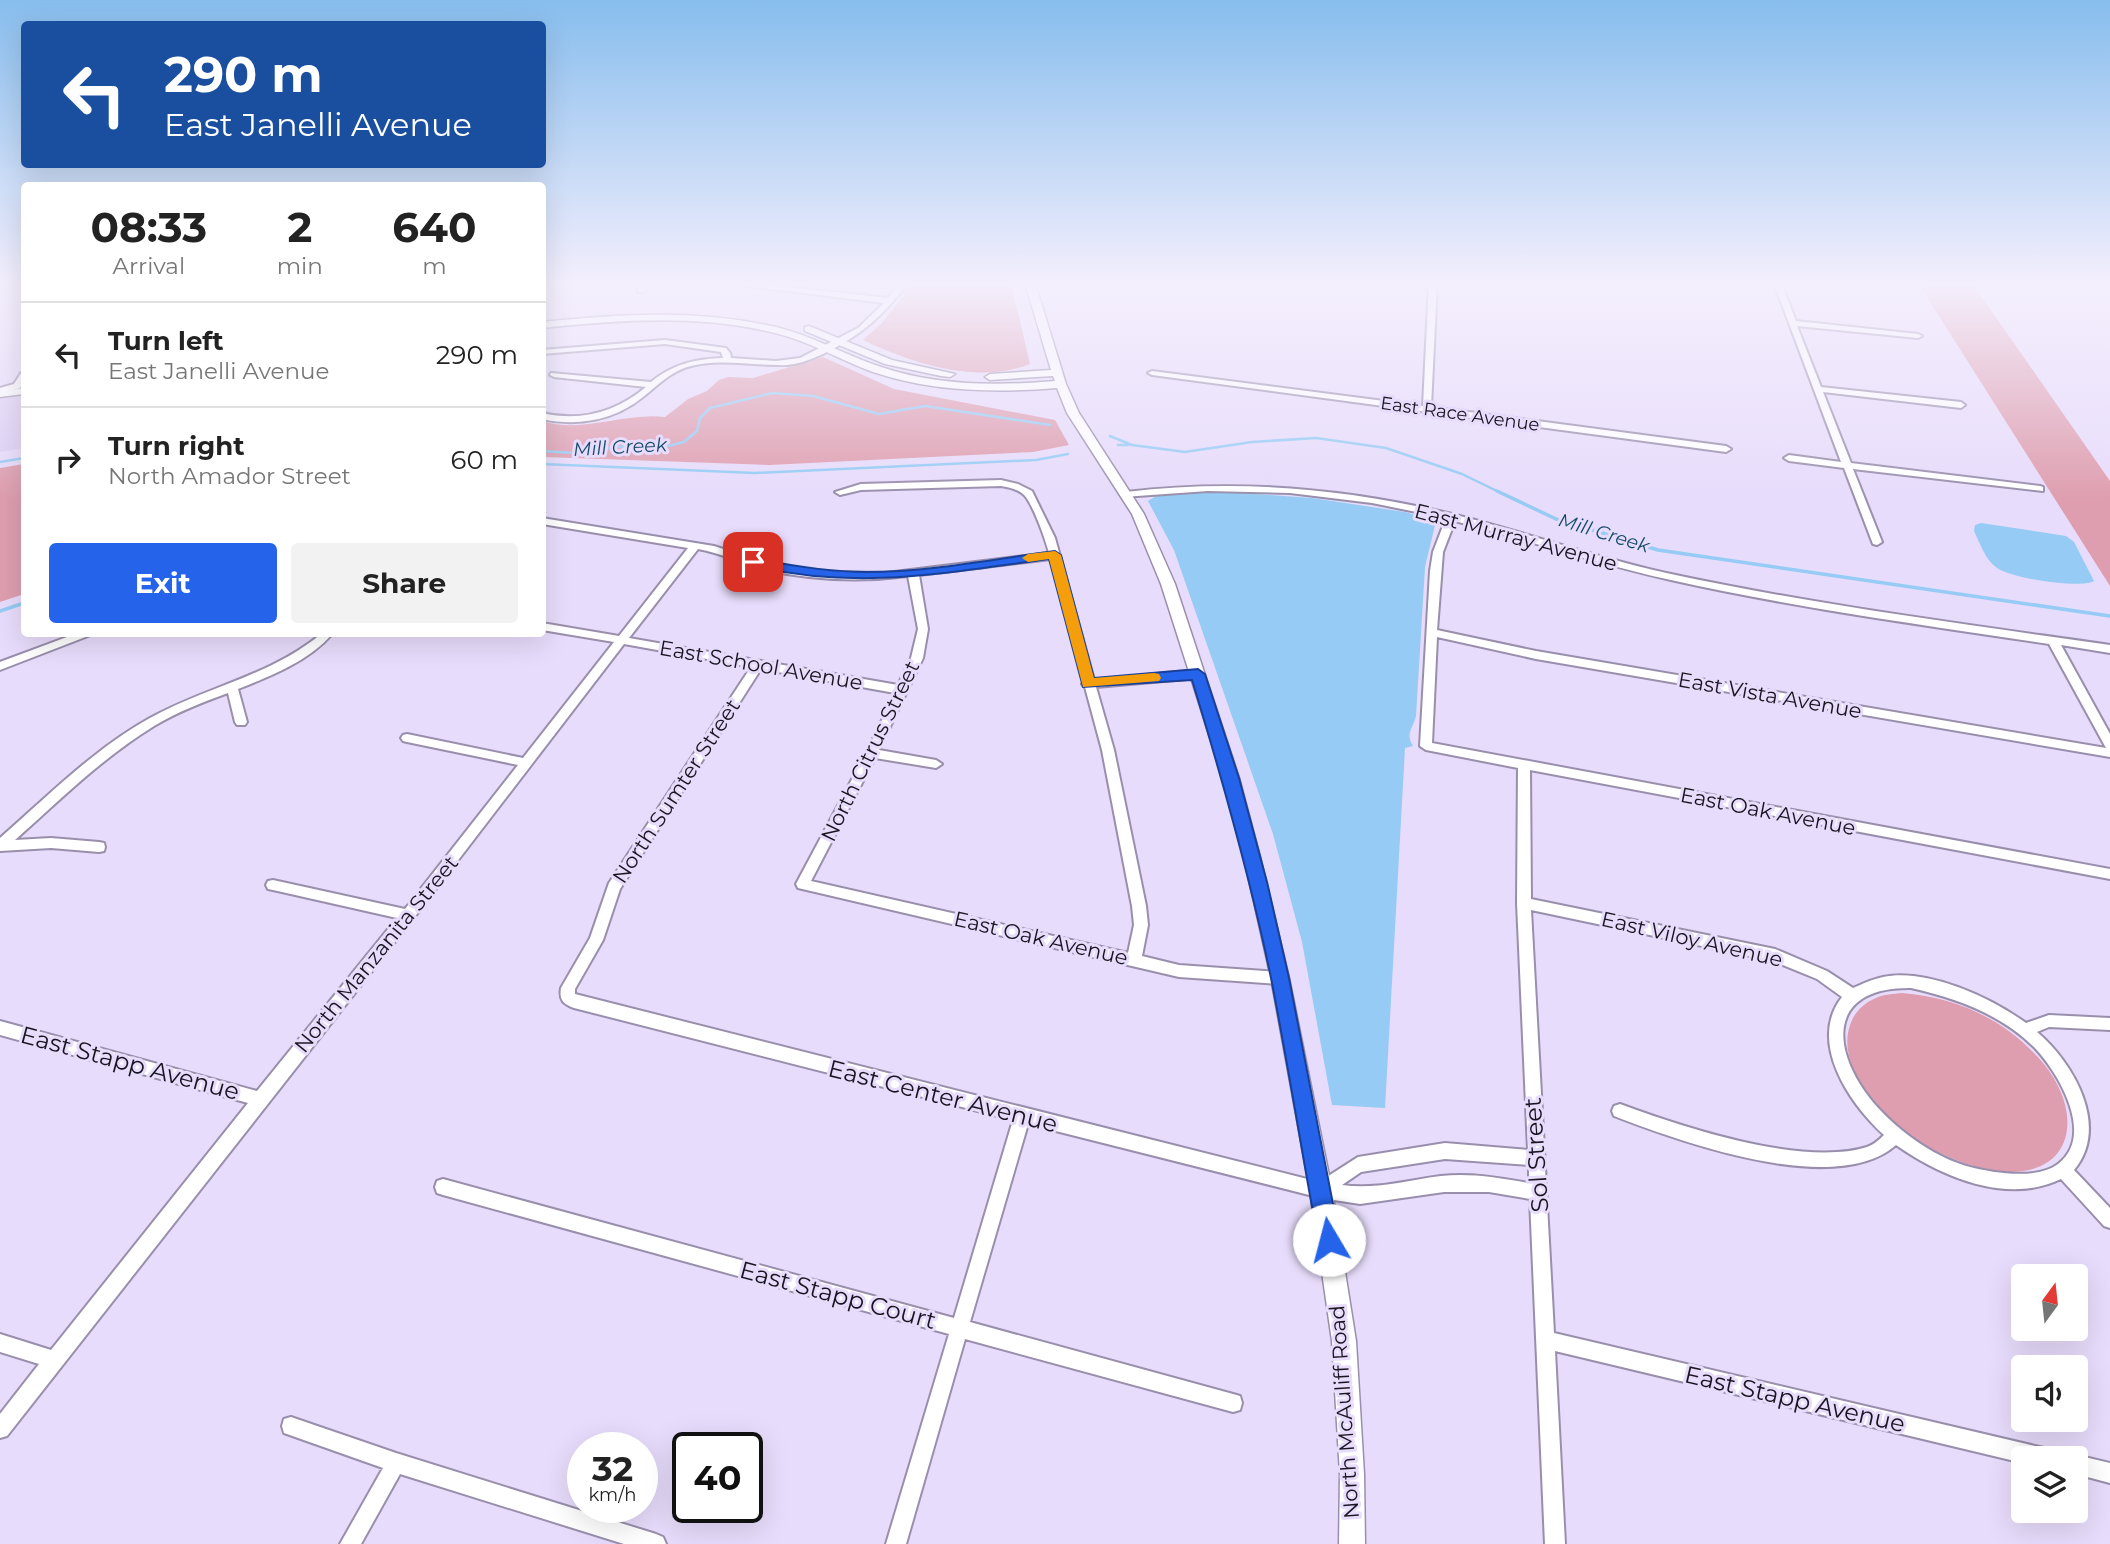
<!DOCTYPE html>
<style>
:root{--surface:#fff;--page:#f2f2f2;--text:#222;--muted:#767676;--line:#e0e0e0;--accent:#2563eb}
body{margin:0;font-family:Montserrat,sans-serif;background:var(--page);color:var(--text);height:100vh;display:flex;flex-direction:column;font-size:26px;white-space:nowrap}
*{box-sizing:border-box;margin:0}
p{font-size:23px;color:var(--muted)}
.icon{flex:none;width:38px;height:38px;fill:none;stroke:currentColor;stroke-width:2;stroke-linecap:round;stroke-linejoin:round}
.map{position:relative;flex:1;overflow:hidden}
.details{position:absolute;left:21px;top:182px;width:525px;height:455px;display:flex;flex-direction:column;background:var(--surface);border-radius:7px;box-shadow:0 7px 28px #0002}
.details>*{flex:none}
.hud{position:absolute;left:21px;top:21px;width:525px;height:147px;border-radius:7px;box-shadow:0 7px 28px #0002;background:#1a4fa0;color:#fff;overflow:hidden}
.needle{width:46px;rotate:15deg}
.fabs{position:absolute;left:2011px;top:1264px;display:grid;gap:14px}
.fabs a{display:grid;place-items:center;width:77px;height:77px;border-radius:7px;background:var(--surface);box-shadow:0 7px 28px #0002;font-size:35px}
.speed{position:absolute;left:567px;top:1432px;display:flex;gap:14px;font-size:35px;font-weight:700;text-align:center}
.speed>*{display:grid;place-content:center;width:91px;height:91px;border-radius:50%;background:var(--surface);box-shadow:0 7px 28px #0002;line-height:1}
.speed small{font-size:18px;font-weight:400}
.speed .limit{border:4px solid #111;border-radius:10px;background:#fff;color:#111}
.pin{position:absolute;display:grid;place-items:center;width:60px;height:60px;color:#fff;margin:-30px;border-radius:14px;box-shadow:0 4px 10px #0006}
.me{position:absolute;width:77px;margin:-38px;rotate:352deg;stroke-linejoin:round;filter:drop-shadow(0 0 5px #0008)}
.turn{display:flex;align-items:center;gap:24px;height:147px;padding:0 28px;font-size:32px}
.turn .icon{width:91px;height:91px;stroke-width:2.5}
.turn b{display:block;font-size:49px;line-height:60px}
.eta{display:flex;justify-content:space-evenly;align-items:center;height:119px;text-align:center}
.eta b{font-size:42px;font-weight:700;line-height:49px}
.cta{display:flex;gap:14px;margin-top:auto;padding:14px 28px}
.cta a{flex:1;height:80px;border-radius:7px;background:var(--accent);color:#fff;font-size:28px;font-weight:700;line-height:80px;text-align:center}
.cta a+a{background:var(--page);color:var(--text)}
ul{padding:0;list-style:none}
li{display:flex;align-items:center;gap:21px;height:105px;padding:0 28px;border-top:2px solid var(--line)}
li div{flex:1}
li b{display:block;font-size:26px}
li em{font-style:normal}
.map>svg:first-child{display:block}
.built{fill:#ddcff5}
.green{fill:#de9eaf}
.water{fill:#95cbf4}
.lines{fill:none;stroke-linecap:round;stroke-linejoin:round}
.stream-far1{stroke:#95cbf4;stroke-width:2.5}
.stream{stroke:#95cbf4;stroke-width:3.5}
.minor-casing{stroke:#998fac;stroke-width:4}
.tertiary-casing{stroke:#998fac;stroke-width:3}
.minor{fill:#fff;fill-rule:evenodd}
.tertiary{fill:#fff;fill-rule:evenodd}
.route{fill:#2563eb;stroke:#184099;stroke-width:2}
.slow{fill:#f59e0b}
.labels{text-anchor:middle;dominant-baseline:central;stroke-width:6;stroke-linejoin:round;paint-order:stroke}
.far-street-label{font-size:18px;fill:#191520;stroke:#e7dcfb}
.far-water-label{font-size:19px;font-style:italic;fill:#164a6b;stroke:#e7dcfb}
.street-label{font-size:21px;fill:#191520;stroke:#e7dcfb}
.near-street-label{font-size:24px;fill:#191520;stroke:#e7dcfb}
</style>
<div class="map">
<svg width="2110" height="1544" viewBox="0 0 2110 1544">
<rect width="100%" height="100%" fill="#e7dcfb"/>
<path class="built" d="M24,395V448L0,452V399Z"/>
<path class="green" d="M913,283H1011L1030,364C977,385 911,363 863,340L882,323Z
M1918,283H1972L2110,481V586Z
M823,357L894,389L1055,420L1069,445L1033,452L769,465L543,457V421C581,434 625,412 665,417L688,399L707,391L719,380L728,377L753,378Z
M24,464V594L0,602V468Z
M1902,993C1953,997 1998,1016 2034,1053C2090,1109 2077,1188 1985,1169C1959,1163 1929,1150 1908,1134C1877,1108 1831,1062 1853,1018C1858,1009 1866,1002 1876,998C1883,994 1894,994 1902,993Z"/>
<path class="water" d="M1214,491L1312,498L1405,512L1436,521L1425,567L1416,716C1413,728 1405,734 1413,746L1405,748L1385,1108L1332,1105L1302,942L1273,834L1174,550L1148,501L1156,496Z
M1981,523L2066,536L2074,542L2094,581C2081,589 2010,578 1997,568C1985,560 1980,543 1974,531L1975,525Z"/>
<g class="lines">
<path class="stream-far1" d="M1110,436L1132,445L1185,452L1252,442L1316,438L1386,448L1462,474L1501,493
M1118,445H1128
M542,451L574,453L626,446L664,447L684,442L697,431L700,418L710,408L772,393L813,396L879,414L925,406L1050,425
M0,462L24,458
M542,464L755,473L1036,460L1068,454"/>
<path class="stream" d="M1497,491L1556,519L1658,550L2110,616
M0,611L24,603"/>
<defs>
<path id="minor" d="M643,283H651L644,292H638L637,290Z
M734,283H752L888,298L900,283H908C882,317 861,335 823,354C807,361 795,366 777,365C748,365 716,358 687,367C669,373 657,386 643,397C615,420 578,427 542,419V413C581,422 616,412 646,387L554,377L550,375L551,373L651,382C673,364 695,359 723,358L721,352L665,344L542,354V350L665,340L726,348L730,353L731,358L776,361L800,358L858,328L884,303L737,285Z
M1429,283H1437L1431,407L1726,446L1731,449L1726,452L1152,375L1148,373L1152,371L1423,406Z
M1774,283H1781L1796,321L1918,334L1922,336L1918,338L1797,326L1821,387L1961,402L1965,405L1961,408L1823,392L1851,463L2040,486L2043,487V491L1853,469L1882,542L1877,545L1873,544L1844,468L1789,461L1784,458L1789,455L1841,462Z
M21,373H24V381L20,388L0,394V388L14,384Z
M1001,480L1018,484L1032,491L1055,538L1094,680L1198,670L1204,674L1198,678L1096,687L1114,750L1146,906L1148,925L1142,956L1179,965L1280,972L1285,974L1287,978L1285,982L1280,984L1179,977L798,888L796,884L866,753L895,693L761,669L620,889L603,940L575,989V994L1319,1182L1358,1157L1445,1143L1528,1150L1517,903L1518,768L1426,750L1420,746L1430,571L1433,552L1446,518L1372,503L1290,493L1208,491L1123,497L1121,495L1126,492C1236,479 1344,488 1452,514C1525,532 1597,558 1671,574C1816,605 1964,624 2110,645V653L2061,645L2110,734V757L1536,659L1437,637L1432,743L2110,869V879L1530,770L1531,899L1775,949L1827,971L1853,988C1862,984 1873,979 1883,977C1928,968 1991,998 2026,1023L2049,1015L2110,1018V1030L2049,1027L2037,1032C2074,1063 2110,1127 2074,1170L2110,1208V1228L2104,1226L2061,1179C2007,1205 1942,1177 1896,1145C1836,1198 1681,1142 1614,1116L1612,1111L1614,1106L1620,1104C1682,1127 1803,1167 1867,1147C1873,1145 1879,1140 1884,1135C1850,1104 1807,1042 1842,997L1817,979L1773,961L1531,910L1554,1333L2044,1448L2051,1451L2053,1458H2023V1463L1555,1351L1565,1544H1545L1530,1199L1489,1192H1444L1360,1204L1321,1198L1028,1124L970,1322L1233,1394L1240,1396L1242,1403L1240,1410L1233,1412L965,1339L906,1544H886L949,1334L443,1195L437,1193L435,1187L437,1181L443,1179L954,1318L1013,1120L574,1008C563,1004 559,1000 561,988L590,938L609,883L751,667L624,644L413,919L7,1436L0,1438V1414L39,1364L0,1352V1334L51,1350L248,1103L0,1035V1021L257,1091L397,918L273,890L268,889L266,885L268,881L273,880L405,909L518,765L407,742L403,741L401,738L403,735L407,734L523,758L614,642L542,630V623L619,636L688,548L542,524V518L714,546L769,564L821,572L886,573L1049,553C1046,541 1032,501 1023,494C1017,489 1008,487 1001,486L861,490L840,495L835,492L861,484ZM1455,521C1527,540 1598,564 1671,580C1796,608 1923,625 2049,644L2106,748L1536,651L1437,630L1443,552ZM698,549C721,553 743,564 766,570C812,580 862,582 908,576L918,629L911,658L898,685L629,638ZM1051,559L1084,682L1082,684L1085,687L1102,750L1132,906L1134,925L1128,953L811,881L875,758L936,768L942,764L936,760L879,750L923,658L928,629L919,575ZM1911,988C1956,998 2000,1014 2034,1047C2058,1072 2096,1135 2058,1164C2037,1180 1994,1173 1970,1167C1937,1158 1905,1136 1881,1111C1833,1061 1819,987 1911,988ZM1445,1159L1529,1165V1183C1500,1178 1471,1173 1441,1176C1408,1180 1375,1190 1342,1185L1361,1172Z
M75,634H89L88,636L0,670V662Z
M321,634H332C309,661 271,676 238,689L247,722L245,725H237L235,722L228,693C203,702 177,712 154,726C102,758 60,800 15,840L51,838L99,842L104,843L105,847L104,851L99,852L51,848L0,851V838C48,796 94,749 150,718C206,687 270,676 321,634Z
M291,1417L396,1453L656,1534L663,1537L666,1544H624L400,1474L361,1544H340L383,1468L284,1433L282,1426L284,1419Z
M2076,1455L2110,1463V1483L2076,1474V1458H2070Z"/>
<path id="tertiary" d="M1025,283H1035L1066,384L1079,413L1144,514L1175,584L1239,778L1260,857L1289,978L1332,1190L1356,1341L1364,1474L1365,1544H1339L1340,1474L1332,1341L1310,1190L1271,978L1244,857L1223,778L1161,584L1132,514L1067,413L1057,388C995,393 933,392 873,372C840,360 809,341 775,333C698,314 620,320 542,328V322C621,314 698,309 776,327C813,336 845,355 881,367C937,386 996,386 1055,381L1053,376L990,380L985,377L990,374L1051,370Z
M809,326L892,360L955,374L950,377L941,376L885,364L805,331V327Z
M24,388V394L0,397V391Z"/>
</defs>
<use href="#minor" class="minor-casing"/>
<use href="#tertiary" class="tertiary-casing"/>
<use href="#minor" class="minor"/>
<use href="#tertiary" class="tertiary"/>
</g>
<linearGradient id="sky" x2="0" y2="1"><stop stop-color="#87bded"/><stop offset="0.57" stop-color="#f4effd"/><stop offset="1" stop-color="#f4effd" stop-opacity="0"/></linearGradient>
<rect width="2110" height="499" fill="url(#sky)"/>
<path class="route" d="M1055,551L1061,555L1094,678L1198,669L1205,674L1239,778L1267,882L1289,978L1340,1240L1337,1248L1329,1251L1321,1248L1318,1240C1302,1153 1288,1065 1271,978C1250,877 1222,778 1192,680L1083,687L1049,559C944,573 855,591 749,565L747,562L753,558C791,566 828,572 866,572C929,572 993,559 1055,551Z"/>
<path class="slow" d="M1055,551L1061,555L1094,678L1154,673L1159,674L1161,678L1159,681L1083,687L1049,559L1028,562L1022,558L1028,554Z"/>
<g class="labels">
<g class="far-street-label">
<text transform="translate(1460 414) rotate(8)">East Race Avenue</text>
</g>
<g class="far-water-label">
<text transform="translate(620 447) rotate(-3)">Mill Creek</text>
<text transform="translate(1604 533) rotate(17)">Mill Creek</text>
</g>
<g class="street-label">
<text transform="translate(1516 537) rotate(15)">East Murray Avenue</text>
<text transform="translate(761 665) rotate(10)">East School Avenue</text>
<text transform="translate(1770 695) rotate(10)">East Vista Avenue</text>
<text transform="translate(870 751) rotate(-64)">North Citrus Street</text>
<text transform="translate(676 791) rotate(-57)">North Sumter Street</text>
<text transform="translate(1768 811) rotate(11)">East Oak Avenue</text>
<text transform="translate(1041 938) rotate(13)">East Oak Avenue</text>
<text transform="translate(1692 939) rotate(13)">East Viloy Avenue</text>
<text transform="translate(376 954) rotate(-51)">North Manzanita Street</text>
<text transform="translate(1344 1412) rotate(-94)">North McAuliff Road</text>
</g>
<g class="near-street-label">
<text transform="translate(130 1063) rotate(15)">East Stapp Avenue</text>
<text transform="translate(943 1096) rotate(14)">East Center Avenue</text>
<text transform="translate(1536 1155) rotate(-94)">Sol Street</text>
<text transform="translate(838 1295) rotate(15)">East Stapp Court</text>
<text transform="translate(1795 1399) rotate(13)">East Stapp Avenue</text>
</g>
</g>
</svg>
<div class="fabs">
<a><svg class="needle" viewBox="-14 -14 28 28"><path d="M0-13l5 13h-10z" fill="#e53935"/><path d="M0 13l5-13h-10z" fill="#767676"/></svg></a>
<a><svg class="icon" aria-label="sound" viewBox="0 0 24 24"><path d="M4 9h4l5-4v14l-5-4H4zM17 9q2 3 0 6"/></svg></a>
<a><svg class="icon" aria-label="layers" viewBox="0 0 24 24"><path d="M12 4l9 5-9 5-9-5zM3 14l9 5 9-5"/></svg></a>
</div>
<div class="speed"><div>32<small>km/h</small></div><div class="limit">40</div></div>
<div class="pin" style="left:753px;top:562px;background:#d93025"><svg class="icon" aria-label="arrive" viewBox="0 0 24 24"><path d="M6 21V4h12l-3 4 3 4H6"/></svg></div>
<svg class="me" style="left:1329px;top:1240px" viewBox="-20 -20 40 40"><circle r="19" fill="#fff"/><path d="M0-13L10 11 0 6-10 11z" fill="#2563eb"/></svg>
<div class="hud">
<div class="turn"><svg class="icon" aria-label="left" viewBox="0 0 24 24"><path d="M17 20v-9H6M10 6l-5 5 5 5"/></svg><div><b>290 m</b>East Janelli Avenue</div></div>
</div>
<section class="details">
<div class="eta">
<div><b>08:33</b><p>Arrival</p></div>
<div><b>2</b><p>min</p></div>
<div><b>640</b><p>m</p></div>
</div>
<ul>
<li><svg class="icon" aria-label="left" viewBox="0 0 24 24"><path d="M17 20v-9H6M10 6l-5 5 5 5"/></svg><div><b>Turn left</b><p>East Janelli Avenue</p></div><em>290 m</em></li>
<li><svg class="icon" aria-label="right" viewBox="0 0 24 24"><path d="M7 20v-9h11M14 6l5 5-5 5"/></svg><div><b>Turn right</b><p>North Amador Street</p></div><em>60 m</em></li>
</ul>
<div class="cta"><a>Exit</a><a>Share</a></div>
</section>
</div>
